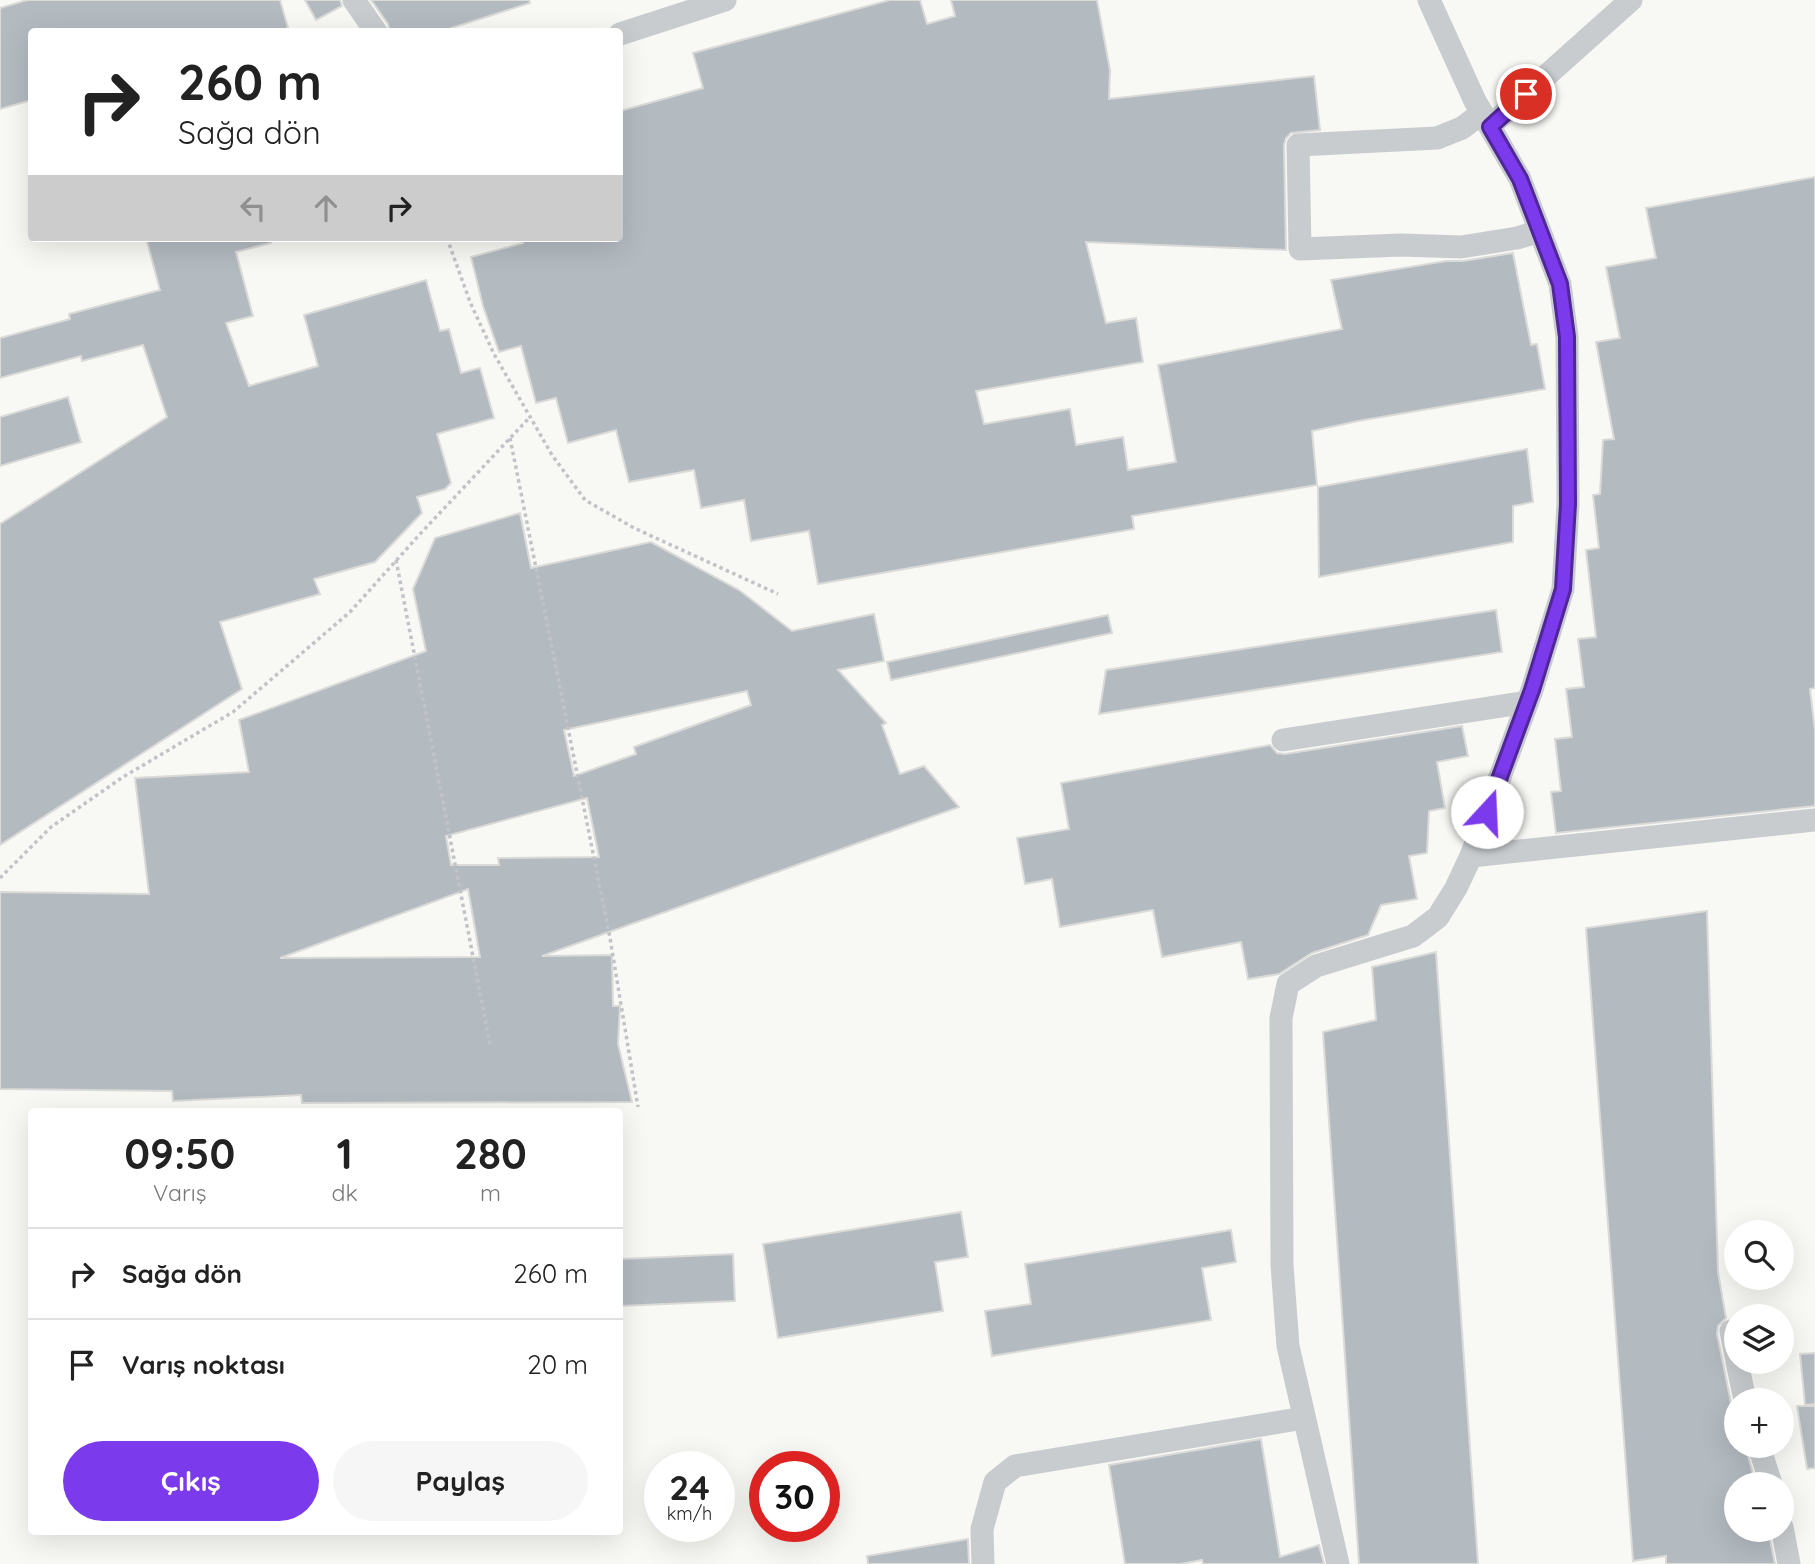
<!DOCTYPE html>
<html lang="tr">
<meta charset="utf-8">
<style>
:root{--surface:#fff;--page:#f6f6f6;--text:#222;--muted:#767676;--line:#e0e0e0;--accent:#7c3aed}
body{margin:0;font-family:Quicksand,sans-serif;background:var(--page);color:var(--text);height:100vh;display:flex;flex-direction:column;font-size:26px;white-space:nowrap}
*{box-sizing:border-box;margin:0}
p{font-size:23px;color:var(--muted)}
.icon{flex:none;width:38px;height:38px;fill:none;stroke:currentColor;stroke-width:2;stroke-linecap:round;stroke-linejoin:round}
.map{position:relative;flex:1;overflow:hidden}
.side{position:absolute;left:28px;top:1108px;width:595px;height:427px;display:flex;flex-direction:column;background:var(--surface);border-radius:7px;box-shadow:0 7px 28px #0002}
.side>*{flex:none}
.guide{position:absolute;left:28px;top:28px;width:595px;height:214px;border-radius:7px;box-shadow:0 7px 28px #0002;background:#fff;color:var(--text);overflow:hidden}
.tools{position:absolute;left:1724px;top:1220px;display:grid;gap:14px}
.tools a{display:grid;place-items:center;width:70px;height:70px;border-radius:50%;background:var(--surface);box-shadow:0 7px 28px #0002;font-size:35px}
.speed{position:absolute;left:644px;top:1451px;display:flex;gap:14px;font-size:35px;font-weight:700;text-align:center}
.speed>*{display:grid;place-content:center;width:91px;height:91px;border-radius:50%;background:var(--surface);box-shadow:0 7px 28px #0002;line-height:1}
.speed small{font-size:18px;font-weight:400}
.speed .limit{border:10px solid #d22;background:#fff;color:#111}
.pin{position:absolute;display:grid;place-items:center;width:60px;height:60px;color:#fff;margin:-30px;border:4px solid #fff;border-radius:50%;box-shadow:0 2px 7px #0007}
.me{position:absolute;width:77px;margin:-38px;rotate:20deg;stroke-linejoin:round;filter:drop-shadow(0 0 5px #0008)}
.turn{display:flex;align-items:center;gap:24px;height:147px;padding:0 35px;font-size:32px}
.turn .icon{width:91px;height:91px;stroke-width:2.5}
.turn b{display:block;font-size:49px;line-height:60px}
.lanes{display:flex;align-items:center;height:66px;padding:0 35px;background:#0003;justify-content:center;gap:35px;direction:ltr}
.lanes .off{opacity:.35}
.eta{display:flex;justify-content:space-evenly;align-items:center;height:119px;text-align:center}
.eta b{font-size:42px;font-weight:700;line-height:49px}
.primary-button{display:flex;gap:14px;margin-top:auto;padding:14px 35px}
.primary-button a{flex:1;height:80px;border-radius:42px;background:var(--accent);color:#fff;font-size:28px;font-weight:700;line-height:80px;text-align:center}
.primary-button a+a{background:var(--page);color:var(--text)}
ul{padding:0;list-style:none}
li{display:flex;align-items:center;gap:21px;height:91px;padding:0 35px;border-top:2px solid var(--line)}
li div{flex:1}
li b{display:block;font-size:26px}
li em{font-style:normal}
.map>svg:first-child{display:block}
.building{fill:#b3bac0;stroke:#dadad8;stroke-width:2;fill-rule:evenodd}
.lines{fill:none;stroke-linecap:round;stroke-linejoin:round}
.path{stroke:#c1c3c6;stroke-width:3.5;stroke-dasharray:3.5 3.5;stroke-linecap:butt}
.street{stroke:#c8cccf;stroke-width:23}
.route-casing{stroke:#51269a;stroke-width:18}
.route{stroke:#7c3aed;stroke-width:12}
</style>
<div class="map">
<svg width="1815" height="1564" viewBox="0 0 1815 1564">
<rect width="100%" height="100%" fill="#f8f8f5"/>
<path class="building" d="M27,0H280L288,28L277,32H32V100L0,109V8Z
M305,0H340L342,6L316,20Z
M371,0H529L530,3L439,32H390L388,24Z
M890,0H920L927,24L955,16L951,0H1097L1110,70L1109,99L1314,76L1320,130L1291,133L1286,138L1284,145L1286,250L1086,242L1106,323L1136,318L1143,362L976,391L984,424L1070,409L1076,445L1123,437L1128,470L1176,462L1158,365L1342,329L1331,280L1446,261H1463L1513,253L1531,345L1537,344L1545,389L1358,421L1312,431L1317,485L1132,516L1134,529L818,584L809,531L751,541L744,500L701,508L694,470L629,482L616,430L568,443L556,398L536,403L521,346L499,352L483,306L471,257L523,243L522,238H620V111L703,88L693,53Z
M1815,177V688L1810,689L1815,731V806L1556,833L1551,792L1561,791L1555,739L1572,737L1566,689L1584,687L1578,639L1596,637L1586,550L1599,548L1593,495L1600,494L1603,440L1614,439L1596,342L1620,338L1606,267L1656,258L1646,208Z
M146,238H270L271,243L236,252L253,316L226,323L249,386L318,366L304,315L426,280L440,331L449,329L461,373L480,368L494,418L437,434L451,483L445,489L417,497L422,513L375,562L314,579L320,594L220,622L242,689L0,845V524L167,417L143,345L82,361L81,356L0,378V338L70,319L69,314L160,290Z
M68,397L81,442L0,466V417Z
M1527,449L1533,502L1513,506V542L1319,577L1318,487Z
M520,513L531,568L651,542L739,590L792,631L874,614L884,661L838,670L886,723L882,725L900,774L924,766L959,807L542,956L612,955L613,1006H620L618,1044L632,1102L302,1103L301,1095L173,1101L172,1091L0,1089V892L149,894L135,778L249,772L239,720L426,651L413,589L435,538ZM747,691L751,705L634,747L636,754L574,776L564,730ZM587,798L599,857L498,858L499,865H451L446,836ZM468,889L480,957L280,958Z
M1496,610L1502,652L1099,714L1106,670Z
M1108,615L1112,633L891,680L887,662Z
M1462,726L1468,756L1437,762L1445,808L1429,811L1427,853L1409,856L1417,899L1381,905L1368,935L1312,953L1279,974L1248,979L1241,942L1162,957L1153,910L1060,927L1052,879L1025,884L1017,838L1069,829L1061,783L1270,745L1277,753L1285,754Z
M1707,911L1718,1272L1726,1318L1718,1326L1717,1334L1731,1403L1736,1410V1446H1745L1756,1484H1736V1530H1768L1775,1564H1666V1556L1633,1561L1586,928Z
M1436,952L1478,1564H1359L1323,1032L1376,1020L1372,967Z
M961,1212L968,1257L935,1262L943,1311L778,1338L763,1244Z
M1231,1230L1236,1262L1202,1268L1211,1320L992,1356L985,1311L1031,1304L1025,1264Z
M733,1254L735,1301L620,1306V1259Z
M1815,1353V1404L1805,1405L1800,1354Z
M1797,1406H1815V1468L1807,1469Z
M1261,1439L1280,1557L1319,1545L1324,1564H1203L1202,1560L1180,1564H1125L1109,1465Z
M968,1539L969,1564H868L867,1556Z"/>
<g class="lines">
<path class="path" d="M447,238L470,302L494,354L552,455L585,500L634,528L778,594
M510,438L610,938L638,1107
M396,560L490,1044
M0,878L51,827L123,777L233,712L350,612L420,534L530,417"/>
<path class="street" d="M354,0L376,32
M620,34L725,0
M1482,113L1462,128L1437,138L1298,145L1300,249L1401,245L1461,247L1517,238L1540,231
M1490,126L1631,0
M1283,740L1527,702
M1471,856L1815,820
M1731,1331L1736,1356
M1737,1362L1745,1400
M1759,1446L1771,1484
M1782,1527L1789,1564
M983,1564L982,1529L995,1482L1015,1466L1304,1418
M1338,1564L1288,1346L1282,1265L1281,1018L1288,984L1316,966L1413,936L1438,917L1456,888L1471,856L1532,690L1563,589L1568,504L1567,337L1560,284L1520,179L1475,101L1429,0"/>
</g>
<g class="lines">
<defs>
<path id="route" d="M1487,812L1532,690L1563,589L1568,504L1567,337L1560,284L1520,179L1490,127L1526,94"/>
</defs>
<use href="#route" class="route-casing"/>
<use href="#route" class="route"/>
</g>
</svg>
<div class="tools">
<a><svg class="icon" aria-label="search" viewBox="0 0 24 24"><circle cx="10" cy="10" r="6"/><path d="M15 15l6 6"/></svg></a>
<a><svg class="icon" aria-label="layers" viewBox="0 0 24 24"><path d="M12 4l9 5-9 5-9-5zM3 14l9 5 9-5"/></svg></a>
<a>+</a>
<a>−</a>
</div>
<div class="speed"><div>24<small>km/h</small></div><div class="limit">30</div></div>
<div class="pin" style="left:1526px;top:94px;background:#d93025"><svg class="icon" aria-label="arrive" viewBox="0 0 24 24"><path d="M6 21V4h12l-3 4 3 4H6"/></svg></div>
<svg class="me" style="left:1487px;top:812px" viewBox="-20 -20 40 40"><circle r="19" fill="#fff"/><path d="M0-13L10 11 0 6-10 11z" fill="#7c3aed"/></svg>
<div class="guide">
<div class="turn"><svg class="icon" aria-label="right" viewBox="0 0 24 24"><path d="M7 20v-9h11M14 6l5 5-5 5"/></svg><div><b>260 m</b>Sağa dön</div></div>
<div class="lanes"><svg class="icon off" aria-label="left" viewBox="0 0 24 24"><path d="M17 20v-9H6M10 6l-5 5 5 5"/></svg><svg class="icon off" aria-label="ahead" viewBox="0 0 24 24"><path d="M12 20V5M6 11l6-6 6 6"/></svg><svg class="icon" aria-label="right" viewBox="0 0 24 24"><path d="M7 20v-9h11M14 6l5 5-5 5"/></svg></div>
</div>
<section class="side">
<div class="eta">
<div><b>09:50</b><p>Varış</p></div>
<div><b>1</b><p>dk</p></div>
<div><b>280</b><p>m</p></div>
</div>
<ul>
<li><svg class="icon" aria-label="right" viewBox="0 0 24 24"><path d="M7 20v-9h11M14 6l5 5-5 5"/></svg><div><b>Sağa dön</b></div><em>260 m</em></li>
<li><svg class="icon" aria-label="arrive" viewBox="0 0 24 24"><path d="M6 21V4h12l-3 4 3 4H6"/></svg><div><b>Varış noktası</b></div><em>20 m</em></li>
</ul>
<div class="primary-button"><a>Çıkış</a><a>Paylaş</a></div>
</section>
</div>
